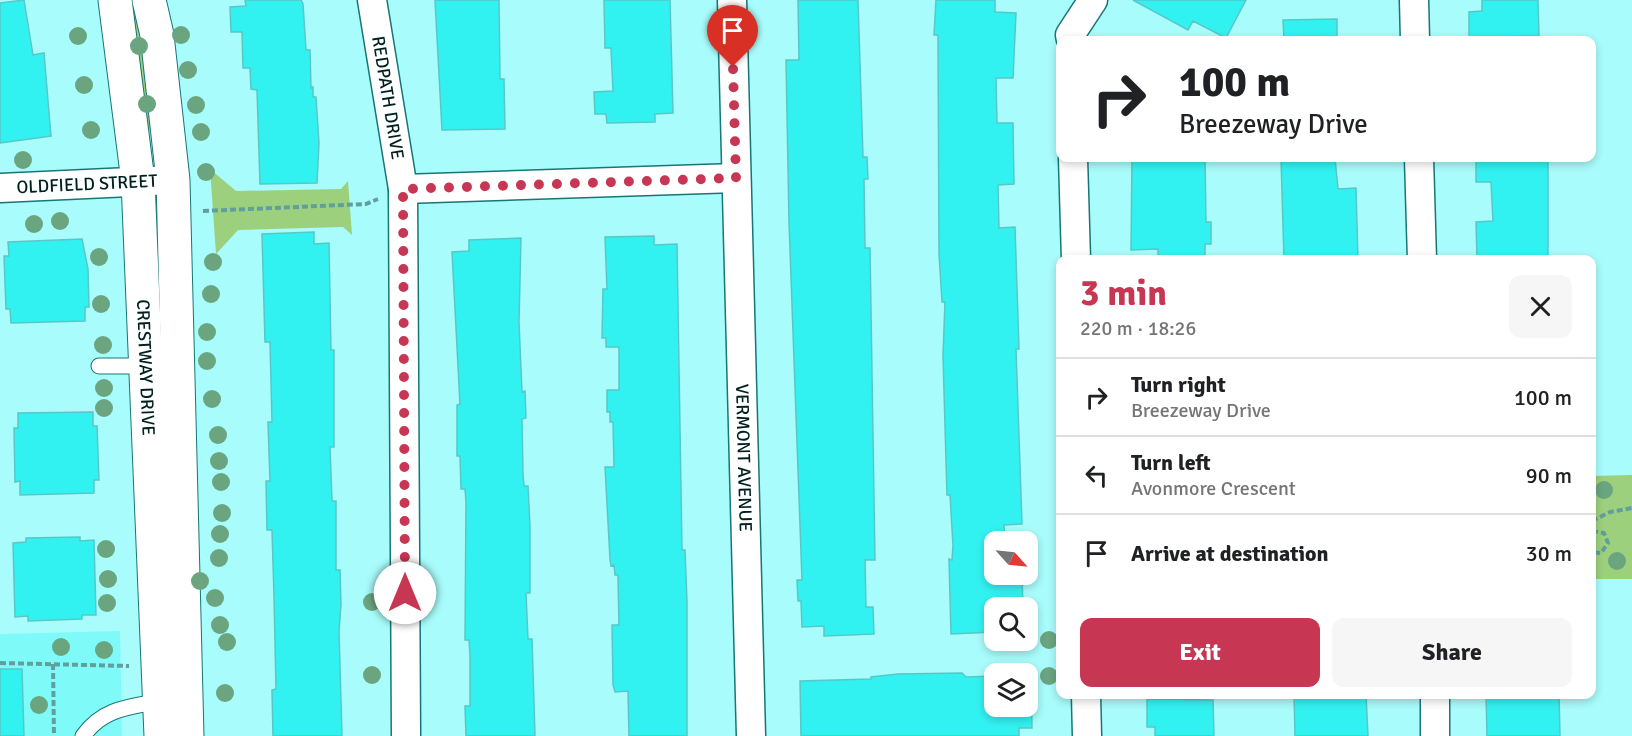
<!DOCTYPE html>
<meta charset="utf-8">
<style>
:root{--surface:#fff;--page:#f6f6f6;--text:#202124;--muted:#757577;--line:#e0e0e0;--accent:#c73753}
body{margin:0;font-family:Signika,sans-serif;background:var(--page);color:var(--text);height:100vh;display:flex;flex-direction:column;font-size:22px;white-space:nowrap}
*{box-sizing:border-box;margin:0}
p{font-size:20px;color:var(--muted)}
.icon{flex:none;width:33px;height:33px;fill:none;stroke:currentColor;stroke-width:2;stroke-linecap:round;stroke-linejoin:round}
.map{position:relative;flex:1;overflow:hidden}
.drawer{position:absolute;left:1056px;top:255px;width:540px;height:444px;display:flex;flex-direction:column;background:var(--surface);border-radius:12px;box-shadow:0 3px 9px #0003}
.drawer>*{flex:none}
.guide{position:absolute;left:1056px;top:36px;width:540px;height:126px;border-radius:12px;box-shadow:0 3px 9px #0003;background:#fff;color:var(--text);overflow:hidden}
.needle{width:39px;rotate:117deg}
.fabs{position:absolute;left:984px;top:531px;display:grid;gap:12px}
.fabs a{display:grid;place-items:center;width:54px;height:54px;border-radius:12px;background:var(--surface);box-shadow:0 3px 9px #0003;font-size:30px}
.pin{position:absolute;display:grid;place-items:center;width:51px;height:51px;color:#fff;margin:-62px -26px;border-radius:50% 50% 50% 0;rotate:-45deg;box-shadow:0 0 6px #0007}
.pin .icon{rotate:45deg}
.me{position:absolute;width:66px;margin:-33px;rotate:0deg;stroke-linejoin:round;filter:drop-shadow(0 0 4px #0008)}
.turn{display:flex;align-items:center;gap:21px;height:126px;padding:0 24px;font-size:27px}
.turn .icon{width:78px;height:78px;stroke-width:2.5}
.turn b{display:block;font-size:42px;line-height:51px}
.round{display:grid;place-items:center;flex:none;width:63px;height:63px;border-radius:12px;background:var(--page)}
.overview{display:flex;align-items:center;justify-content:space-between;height:102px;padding:0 24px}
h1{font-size:36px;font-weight:800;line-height:45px;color:var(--accent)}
.cta{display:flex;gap:12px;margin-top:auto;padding:12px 24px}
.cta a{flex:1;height:69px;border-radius:12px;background:var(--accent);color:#fff;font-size:24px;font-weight:800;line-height:69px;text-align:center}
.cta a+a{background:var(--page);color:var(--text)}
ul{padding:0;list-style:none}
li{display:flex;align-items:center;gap:18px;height:78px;padding:0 24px;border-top:2px solid var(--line)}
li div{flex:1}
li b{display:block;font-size:22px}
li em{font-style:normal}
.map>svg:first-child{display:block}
.built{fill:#7efbf9}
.green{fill:#9dd07d}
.building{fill:#32f2f1;stroke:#57c8c7;stroke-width:1.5}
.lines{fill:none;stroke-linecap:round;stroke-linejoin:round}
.service-casing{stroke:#187675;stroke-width:17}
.minor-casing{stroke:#187675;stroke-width:31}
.tertiary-casing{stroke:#187675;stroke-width:35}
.path{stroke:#619f9f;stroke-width:4;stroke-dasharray:6 3;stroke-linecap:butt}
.service{stroke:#fff;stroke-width:15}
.minor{stroke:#fff;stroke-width:28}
.tertiary{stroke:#fff;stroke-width:33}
.tree{fill:#6aa580}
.route{stroke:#c73753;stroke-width:10;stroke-dasharray:0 18}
.labels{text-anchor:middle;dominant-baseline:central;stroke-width:4.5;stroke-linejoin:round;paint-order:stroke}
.street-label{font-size:18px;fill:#002020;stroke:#a8fcfb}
</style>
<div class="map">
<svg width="1632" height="736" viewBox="0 0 1632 736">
<rect width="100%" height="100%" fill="#a8fcfb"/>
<path class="built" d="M120,631L122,736H0V634Z"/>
<path class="green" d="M126,0H134L155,103L147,142Z
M210,169L236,191L341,189L348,181L352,235L343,227L238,230L216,254Z
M1632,475V579H1592V476Z"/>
<path class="building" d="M24,0L33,55L44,53L51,136L0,143V3Z
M245,0H301L303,4L306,50H310L311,88L313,87V97H316L319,143L317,183L260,184L257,90L251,89L250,68H243L242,32H231L230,7L246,6Z
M435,0H499L500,79H504L505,129L442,130Z
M604,0H670L673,113L655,114V122L607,123L606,114H595L594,92L613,91L611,48H605Z
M798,0H858L863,157H867L868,179H864L865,248H870L875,560H865L866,607H873L874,634L824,636V626L802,627L801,601H798L797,580H802L789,222L786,60H799Z
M936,0H995V12L1016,13L1013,78H996L997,123H1013L1014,184L998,185L999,228L1015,227L1019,349H1016L1022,524L1004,525L1005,542H994V574H1022L1023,608H994V632L951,634L949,559L952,560L953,545L950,495H947L943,356L945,302H942L939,253L938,35H934Z
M1133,0H1246L1226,38L1193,21L1188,30Z
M1482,0H1538L1539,36L1469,38V12L1482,11Z
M1337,19V40H1284L1283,20Z
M1132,158H1205L1206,222H1211V244H1205V258L1158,260V249L1131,250Z
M1281,158H1335L1338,189L1356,188L1358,260H1284Z
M1476,158H1548V260H1477L1476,222L1493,221L1491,182H1476Z
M314,232V244L329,243L331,350H334V447H330L332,501H336V570H340L341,604L339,631L342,736H273L272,690L276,689L274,596L272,530H267L266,481H270L268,422H272L270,342H265L262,234Z
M654,236V245L677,244L682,550H685L687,602V736H629L628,691L615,692L613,685L612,625H619L618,575H615L614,565L611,566L610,559L605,467H614L613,422H610V412H607V390H619V347H606V338H602L603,289H607L605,237Z
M521,238L519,322L522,392L525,391L526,418L522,419L523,474L524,486H528L530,526V593H526L528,639H532L535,736H466L465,706H470V654L469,640H465L466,502L465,489H461L460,456H457V405L460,404L452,252L469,251V240Z
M82,239L88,269L89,307H85V321L11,323L10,309H6L4,256H9L8,242Z
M93,412V426H97L99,480H94V493L20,495V481L15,482L14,428H18V413Z
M80,537V541L94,540L96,615H82V619L28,621V616L15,617L13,543L26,542V538Z
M0,669H22L24,736H0Z
M962,673L966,677L994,676V706H1028V675H1031L1032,728H1019V736H801L800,681L871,679V677L898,674Z
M1294,694H1366L1368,736H1295Z
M1486,694H1559L1560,736H1487Z
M1147,699L1213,700L1214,736H1155V727H1147Z"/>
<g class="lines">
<defs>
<path id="service" d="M99,366H143
M83,736C103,708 129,707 161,701"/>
<g id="minor">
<path id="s1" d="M372,0L403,189L406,736"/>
<path id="s2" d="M732,0L751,736"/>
<path d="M1414,0L1415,40"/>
<path d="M1071,40L1070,35L1093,0"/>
<path d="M1073,158L1076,260"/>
<path d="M1419,158L1422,260"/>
<path id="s3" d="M0,188L173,180"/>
<path d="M403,189L736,178"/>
<path d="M1086,694L1087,736"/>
<path d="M1435,694V736"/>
</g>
<g id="tertiary">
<path id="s4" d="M115,0L138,181L161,736"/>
<path d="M149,0L157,35L173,180L187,736"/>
</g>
</defs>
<use href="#service" class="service-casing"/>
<use href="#minor" class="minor-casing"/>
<use href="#tertiary" class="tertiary-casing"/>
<path class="path" d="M203,211L366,204L378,199
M1592,521L1610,512L1632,508
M1592,531L1604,533L1608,543L1601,553L1592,552
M0,663L129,666
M53,664L54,736"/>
<use href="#service" class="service"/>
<use href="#minor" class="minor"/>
<use href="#tertiary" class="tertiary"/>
</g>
<g class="tree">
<circle cx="181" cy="35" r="9"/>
<circle cx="78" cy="36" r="9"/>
<circle cx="139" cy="46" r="9"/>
<circle cx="188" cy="70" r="9"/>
<circle cx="84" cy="85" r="9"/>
<circle cx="147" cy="104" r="9"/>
<circle cx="196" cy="105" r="9"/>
<circle cx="91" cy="130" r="9"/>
<circle cx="201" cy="132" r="9"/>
<circle cx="23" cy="160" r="9"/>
<circle cx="206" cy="172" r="9"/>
<circle cx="60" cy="221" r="9"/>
<circle cx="34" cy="224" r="9"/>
<circle cx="99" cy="257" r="9"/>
<circle cx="213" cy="262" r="9"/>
<circle cx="211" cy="294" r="9"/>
<circle cx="101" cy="304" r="9"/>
<circle cx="207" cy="332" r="9"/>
<circle cx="103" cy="345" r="9"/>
<circle cx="207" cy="361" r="9"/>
<circle cx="104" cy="388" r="9"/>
<circle cx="212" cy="399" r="9"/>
<circle cx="104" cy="408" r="9"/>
<circle cx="218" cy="435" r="9"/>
<circle cx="219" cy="461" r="9"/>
<circle cx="221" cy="482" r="9"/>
<circle cx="1604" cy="490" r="9"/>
<circle cx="222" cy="513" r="9"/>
<circle cx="220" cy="534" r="9"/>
<circle cx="106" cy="549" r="9"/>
<circle cx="219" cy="558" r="9"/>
<circle cx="1617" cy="561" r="9"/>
<circle cx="108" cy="579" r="9"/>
<circle cx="200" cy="581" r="9"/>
<circle cx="215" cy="598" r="9"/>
<circle cx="372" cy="602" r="9"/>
<circle cx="107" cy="603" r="9"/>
<circle cx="220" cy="625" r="9"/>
<circle cx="1049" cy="640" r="9"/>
<circle cx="227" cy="642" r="9"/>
<circle cx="61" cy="647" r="9"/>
<circle cx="104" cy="650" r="9"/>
<circle cx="372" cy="675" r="9"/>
<circle cx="1049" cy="676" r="9"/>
<circle cx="225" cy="693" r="9"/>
<circle cx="39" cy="705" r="9"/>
</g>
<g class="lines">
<path class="route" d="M405,593L403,189L736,178L733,67"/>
</g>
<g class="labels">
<g class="street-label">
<text stroke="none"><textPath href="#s1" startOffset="99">REDPATH DRIVE</textPath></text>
<text stroke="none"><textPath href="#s3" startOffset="87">OLDFIELD STREET</textPath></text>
<text stroke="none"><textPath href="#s4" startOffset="369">CRESTWAY DRIVE</textPath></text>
<text stroke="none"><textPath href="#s2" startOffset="458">VERMONT AVENUE</textPath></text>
</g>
</g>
</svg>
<div class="fabs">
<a><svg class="needle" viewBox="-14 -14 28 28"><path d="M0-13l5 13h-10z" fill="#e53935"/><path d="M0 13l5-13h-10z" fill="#757577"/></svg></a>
<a><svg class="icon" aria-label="search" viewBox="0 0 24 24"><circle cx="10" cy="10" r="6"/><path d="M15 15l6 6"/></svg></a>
<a><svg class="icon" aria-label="layers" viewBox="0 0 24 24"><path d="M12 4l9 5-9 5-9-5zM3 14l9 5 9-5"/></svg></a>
</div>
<div class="pin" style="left:733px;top:67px;background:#d93025"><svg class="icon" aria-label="arrive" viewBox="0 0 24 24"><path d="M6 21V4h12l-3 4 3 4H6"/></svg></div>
<svg class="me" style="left:405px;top:593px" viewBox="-20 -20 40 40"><circle r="19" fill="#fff"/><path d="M0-13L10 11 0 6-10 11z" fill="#c73753"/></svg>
<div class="guide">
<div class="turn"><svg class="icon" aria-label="right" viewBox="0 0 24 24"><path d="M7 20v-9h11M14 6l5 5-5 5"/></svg><div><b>100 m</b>Breezeway Drive</div></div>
</div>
<section class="drawer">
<div class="overview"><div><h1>3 min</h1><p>220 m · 18:26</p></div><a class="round"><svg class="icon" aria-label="close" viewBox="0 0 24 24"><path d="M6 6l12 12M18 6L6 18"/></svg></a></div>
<ul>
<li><svg class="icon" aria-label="right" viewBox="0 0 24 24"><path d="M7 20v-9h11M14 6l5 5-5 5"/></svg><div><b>Turn right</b><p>Breezeway Drive</p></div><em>100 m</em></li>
<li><svg class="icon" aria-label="left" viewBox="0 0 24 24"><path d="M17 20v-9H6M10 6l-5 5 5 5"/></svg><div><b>Turn left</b><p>Avonmore Crescent</p></div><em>90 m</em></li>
<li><svg class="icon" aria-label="arrive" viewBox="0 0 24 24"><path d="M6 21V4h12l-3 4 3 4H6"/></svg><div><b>Arrive at destination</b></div><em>30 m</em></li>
</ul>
<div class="cta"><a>Exit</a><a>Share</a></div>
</section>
</div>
